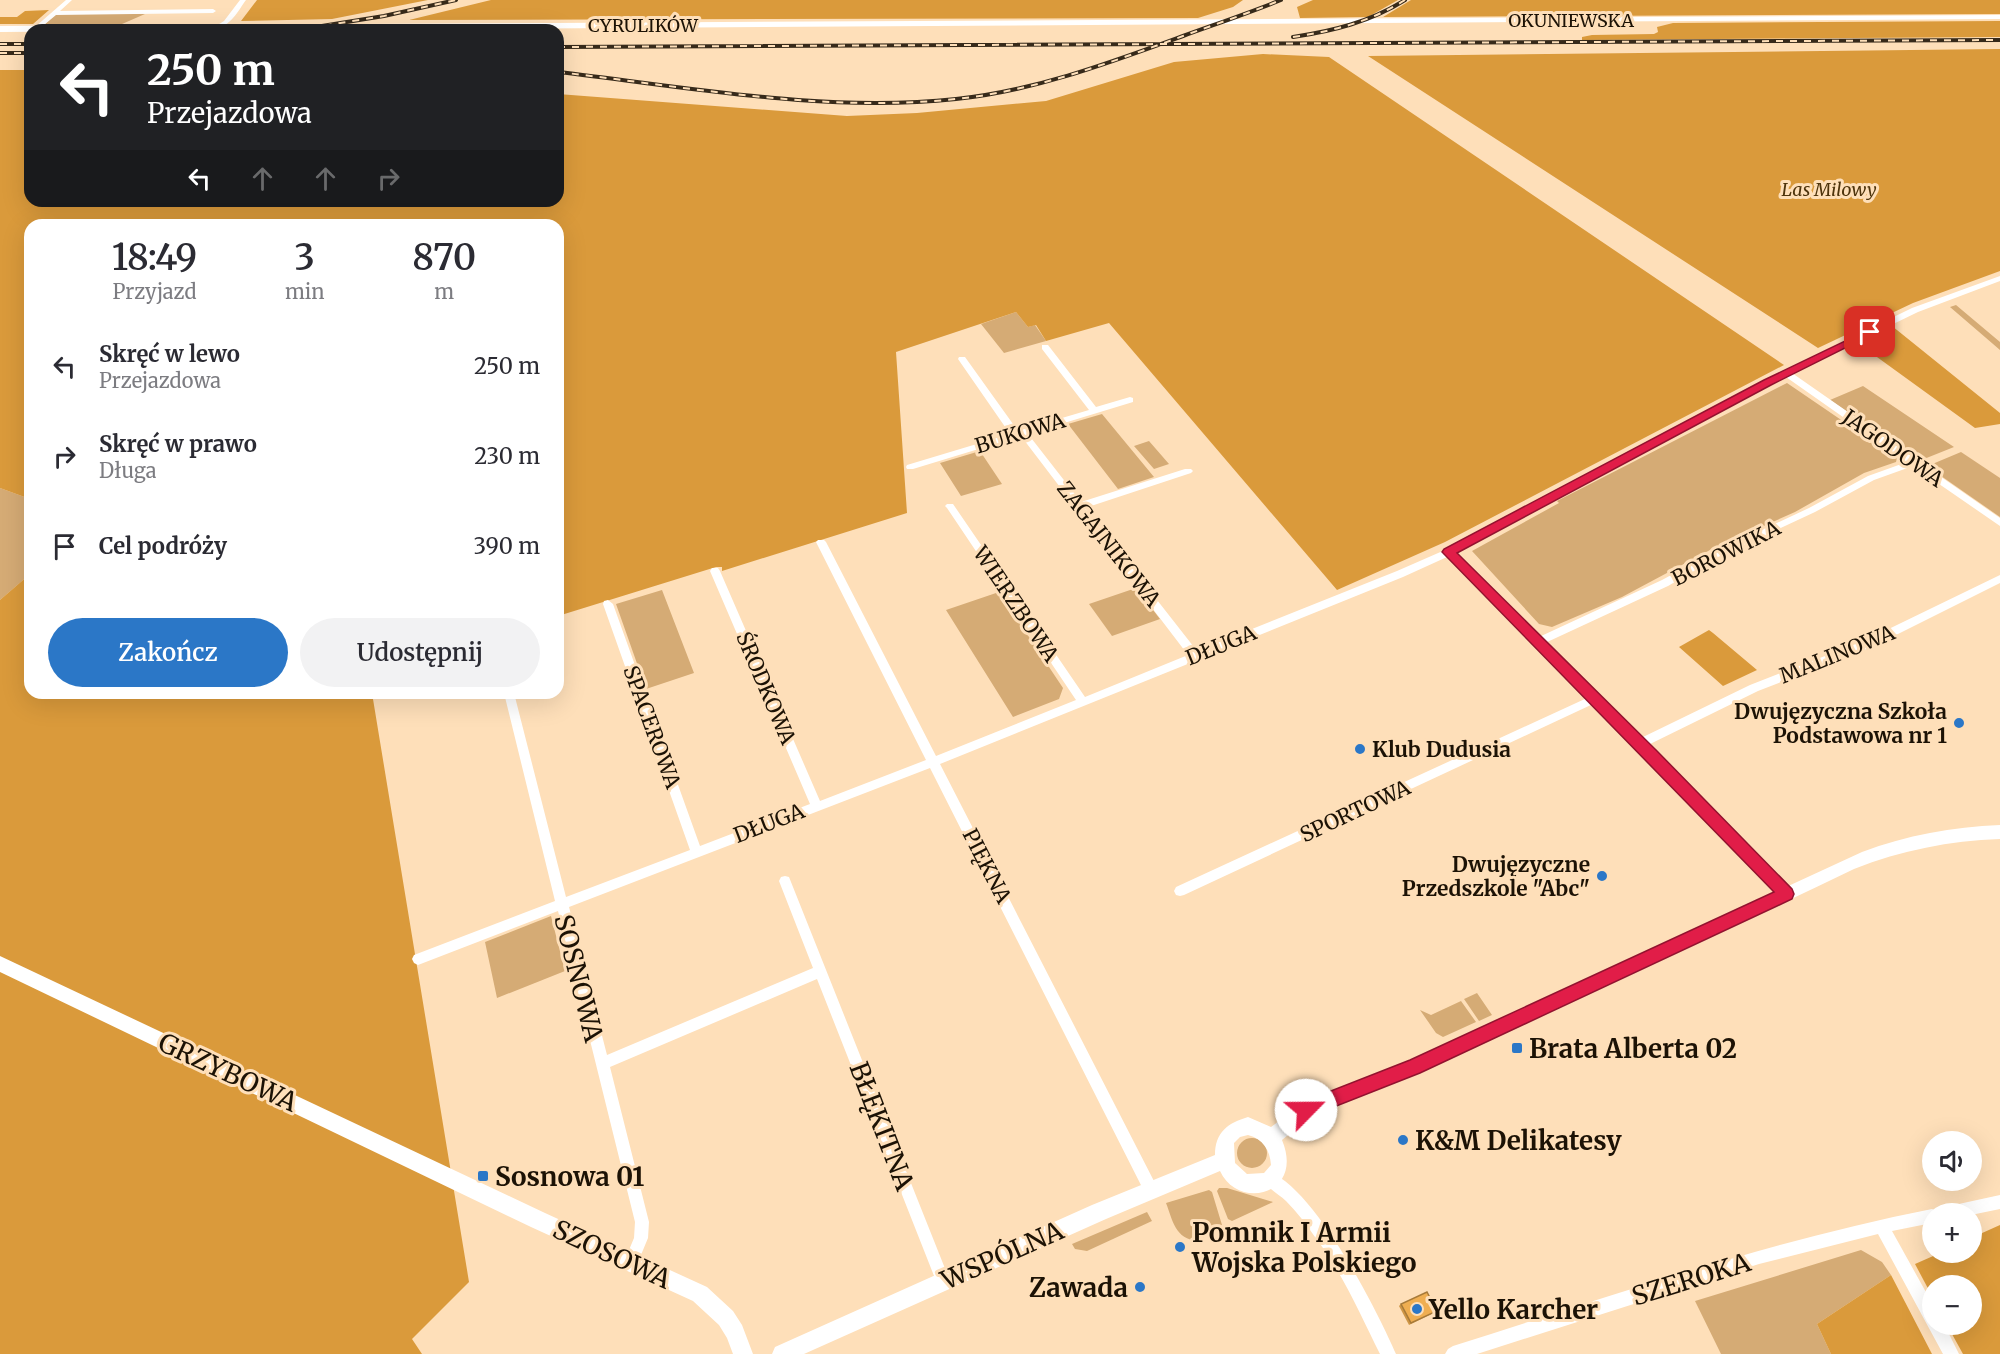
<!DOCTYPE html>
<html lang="pl">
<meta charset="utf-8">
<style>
:root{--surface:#fff;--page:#f2f2f3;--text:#2b2b33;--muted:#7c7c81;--accent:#2b77c7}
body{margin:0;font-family:Merriweather,serif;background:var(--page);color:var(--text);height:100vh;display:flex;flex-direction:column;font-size:22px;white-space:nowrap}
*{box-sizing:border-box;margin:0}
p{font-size:20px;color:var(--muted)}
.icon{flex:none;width:33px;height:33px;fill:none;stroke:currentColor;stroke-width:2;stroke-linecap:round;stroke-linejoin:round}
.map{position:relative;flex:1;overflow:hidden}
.drawer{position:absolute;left:24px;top:219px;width:540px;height:480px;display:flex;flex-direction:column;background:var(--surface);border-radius:18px;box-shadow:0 6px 24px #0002}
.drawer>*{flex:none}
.banner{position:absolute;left:24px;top:24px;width:540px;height:183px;border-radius:18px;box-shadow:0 6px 24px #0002;background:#202124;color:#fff;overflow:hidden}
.fabs{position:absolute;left:1922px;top:1131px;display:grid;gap:12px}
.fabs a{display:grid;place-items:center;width:60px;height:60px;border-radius:50%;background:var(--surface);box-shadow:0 6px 24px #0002;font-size:30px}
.pin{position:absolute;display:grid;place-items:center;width:51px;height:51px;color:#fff;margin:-26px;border-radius:12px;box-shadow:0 3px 9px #0006}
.me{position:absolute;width:66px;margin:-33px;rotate:67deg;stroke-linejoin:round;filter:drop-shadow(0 0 4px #0008)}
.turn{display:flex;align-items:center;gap:21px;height:126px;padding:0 24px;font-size:27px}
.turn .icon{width:78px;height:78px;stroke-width:2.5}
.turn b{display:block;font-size:42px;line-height:51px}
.lanes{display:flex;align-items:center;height:57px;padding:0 24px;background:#0003;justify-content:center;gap:30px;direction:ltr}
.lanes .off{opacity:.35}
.eta{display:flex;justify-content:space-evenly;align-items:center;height:102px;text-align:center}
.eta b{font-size:36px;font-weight:600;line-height:42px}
.button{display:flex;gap:12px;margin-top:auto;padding:12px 24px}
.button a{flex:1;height:69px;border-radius:36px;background:var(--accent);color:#fff;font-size:24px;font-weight:600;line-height:69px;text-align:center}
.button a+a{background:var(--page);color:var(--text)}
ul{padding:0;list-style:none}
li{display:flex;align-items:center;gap:18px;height:90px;padding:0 24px}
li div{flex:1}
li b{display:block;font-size:22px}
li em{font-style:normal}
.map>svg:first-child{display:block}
.green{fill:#d5ab75}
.forest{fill:#da9a3b}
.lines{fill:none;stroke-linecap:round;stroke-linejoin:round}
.minor{fill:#fff;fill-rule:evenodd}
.tertiary{fill:#fff;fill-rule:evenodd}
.secondary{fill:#fff;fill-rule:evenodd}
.rail-casing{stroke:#372a1a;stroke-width:4}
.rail{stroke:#fedfb9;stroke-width:2;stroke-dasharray:7;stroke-linecap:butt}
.wall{fill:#ce9646}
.building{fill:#efae51;stroke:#a77a39;stroke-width:1.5}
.route{fill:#e11d48;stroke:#92132f;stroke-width:1.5}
.poi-dot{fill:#2b77c7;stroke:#fedfb9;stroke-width:2}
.labels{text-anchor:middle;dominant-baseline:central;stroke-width:6;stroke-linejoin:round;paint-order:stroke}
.far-street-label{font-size:18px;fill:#1c1205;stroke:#fedfb9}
.far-park-label{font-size:18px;font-style:italic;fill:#4e340c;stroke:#fedfb9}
.street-label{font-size:21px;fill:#1c1205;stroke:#fedfb9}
.poi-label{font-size:21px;font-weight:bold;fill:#1c1205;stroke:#fedfb9;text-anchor:end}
.near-street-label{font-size:26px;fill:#1c1205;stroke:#fedfb9}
.near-poi-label{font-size:26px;font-weight:bold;fill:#1c1205;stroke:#fedfb9;text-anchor:start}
</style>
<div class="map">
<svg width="2000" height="1354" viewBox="0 0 2000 1354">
<rect width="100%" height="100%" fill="#fedfb9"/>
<path class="green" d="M61,14H145L122,24L44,25L55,15Z
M1956,305L2000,342V350L1950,307Z
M1016,312L1028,327L1035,325L1046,341L1004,353L981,324Z
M1787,383L1897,458L1896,462L1864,473L1795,512L1710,550L1622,597L1552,627L1539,624L1472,551L1559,503L1557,501Z
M1863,386L1954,447L1919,461L1830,400Z
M1102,414L1154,477L1118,489L1068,424Z
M1149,441L1169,464L1154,469L1134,446Z
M980,451L1002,484L961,496L940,463Z
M1961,452L2000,478V517L1931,469L1930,465Z
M0,488L30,499V574L0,600Z
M1136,588L1160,619L1112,636L1089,604Z
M662,590L694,673L646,689L616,604Z
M999,592L1063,688L1059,699L1013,717L946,610Z
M551,916L565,971L497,998L485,942Z
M1477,993L1492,1015L1479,1021L1464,999Z
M1461,1001L1476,1022L1443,1037L1436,1033L1420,1010L1431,1015Z
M1237 1153a15 15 0 1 1 30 0a15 15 0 1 1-30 0Z
M1219,1188H1227L1273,1202L1232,1221L1228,1219L1217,1191Z
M1209,1190L1212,1192L1222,1225L1198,1241C1175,1239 1173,1221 1166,1203Z
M1147,1212L1152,1221L1087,1251L1075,1249L1072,1244Z
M1861,1250L1882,1262L1891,1275L1817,1324L1831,1354H1721L1695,1301Z"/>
<path class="forest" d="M257,0H428L332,19L241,21Z
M491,0H1243L1233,7L1198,18L409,20Z
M1313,0H1398L1368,17L1300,18L1297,7Z
M1411,0H2000V14L1383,17Z
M49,10L33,24H0V17H17L25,11Z
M2000,21V37L1582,40V37L1592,35L1654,34L1658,32L1657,27L1673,23Z
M2000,49V271L1913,303L1818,348L1368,56Z
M1263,54L1329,57L1784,365L1445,542L1337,590L1109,323L1046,341L1036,325L1028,327L1016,312L896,352L907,513L722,571V567H716L558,616V225H30V499L0,488V70H30V201H558V94L847,116L917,113L1046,101L1174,62Z
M1892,326L2000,413V424L1975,428L1859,344Z
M30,574V693H372L469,1282L412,1339L422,1354H0V600Z
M1709,630L1713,633L1757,670L1723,686L1679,647Z
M2000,1225V1354H1963L1947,1325L1971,1324V1286H1932V1296L1915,1264L1940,1253L1971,1252V1238Z
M1891,1275L1932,1354H1831L1817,1324Z"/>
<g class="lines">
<path class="minor" d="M66,0H72L60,11L213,9L216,11L213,13L56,15L39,29H35V27Z
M240,0H246C238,11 230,27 216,28V26L224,21Z
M2000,276V281L1918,312L1792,373L2000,518V526L1913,466L1874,480L1815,512L1718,557L1668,586L1545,643L1641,738L1750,685L1866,640L2000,575V583L1874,646L1758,691L1648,745L1790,890L1792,894L1790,898L1786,899L1782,898L1593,704L1184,895L1180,896L1176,895L1174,891L1176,887L1587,698L1447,557L1403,577L940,764L1156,1185L1158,1190L1156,1195L1151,1197L1146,1195L930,768L569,907L607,1055L813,968L779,881L781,877L785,876L789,877L950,1281L948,1286L943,1288L938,1286L817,979L610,1067L649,1222L648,1238L636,1267L631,1269L626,1267L624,1262L634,1238L635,1222L558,911L418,965L414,963L412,959L414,955L555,901L504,693H514L566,897L690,850L603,604L604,601L608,600L613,604L700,846L810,804L710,571L712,568H718L720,571L820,801L926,760L816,542L818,540H824L826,542L936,756L1076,700L947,508L945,506L947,504H953L1085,697L1188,655L1021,436L913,469H907L906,467L907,465L1010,434L958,359L959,357H965L1018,431L1089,410L1042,349V345H1048L1096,407L1130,397L1133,398V402L1028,434L1081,502L1185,469H1191L1193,471L1191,473L1085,508L1197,651L1397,571L1445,550L1783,371L1912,308ZM1786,377L1907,462L1868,476L1809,508L1712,553L1662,580L1539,637L1455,553Z
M1270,1172C1316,1191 1376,1308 1396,1354H1380C1360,1314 1342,1272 1315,1237C1306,1224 1297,1212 1286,1201C1279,1194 1267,1189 1263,1179L1265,1174Z
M2000,1195V1209L1971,1215V1214H1932V1223L1892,1231L1932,1303V1324H1944L1959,1354H1943L1878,1234L1759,1264L1477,1354H1445L1448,1349L1453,1346C1611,1296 1769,1241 1932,1209L1937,1211L1938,1213L1940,1209L1945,1207Z"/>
<path class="tertiary" d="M2000,825V839C1949,841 1902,850 1854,869C1717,935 1579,999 1441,1063C1389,1088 1327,1101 1282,1140C1305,1195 1238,1211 1220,1171L1106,1219L804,1354H772L775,1347L1092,1205L1215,1155C1215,1132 1228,1123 1248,1117L1271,1127L1298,1107L1316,1097L1410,1060L1862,852C1907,835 1952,827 2000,825ZM1248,1135C1263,1139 1270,1150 1271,1165L1264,1173L1247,1174L1235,1163L1234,1143L1240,1137Z
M0,956L545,1213L707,1287L733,1311L742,1325L753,1354H733L727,1338L719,1325L693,1301L531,1227L0,972Z"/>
<path class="secondary" d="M2000,15V19L0,32V26Z"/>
<defs>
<path id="rail" d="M297,30L384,16L456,0
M1293,37C1333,31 1370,22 1405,0
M0,44H30
M558,47L2000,40
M0,53H30
M558,72C689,87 823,113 956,99C1034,91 1109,63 1183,36C1216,24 1249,13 1281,0"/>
</defs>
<use href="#rail" class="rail-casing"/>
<use href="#rail" class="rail"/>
</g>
<path class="wall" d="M1401,1304L1437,1311L1409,1325L1399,1306Z"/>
<path class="building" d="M1427,1292L1437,1311L1411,1323L1401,1304Z"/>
<path class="route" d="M1870,329L1873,330V334L1771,385L1457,553L1657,751L1792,889L1794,894L1792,899L1420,1073L1306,1118L1300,1116L1297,1110L1300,1103L1410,1060L1774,892L1442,552L1444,549L1764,380Z"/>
<g class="poi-dot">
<circle cx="1959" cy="723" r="6"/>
<circle cx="1360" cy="749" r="6"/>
<circle cx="1602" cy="876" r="6"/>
<rect x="1511" y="1042" width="12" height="12" rx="3"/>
<circle cx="1403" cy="1140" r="6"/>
<rect x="477" y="1170" width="12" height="12" rx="3"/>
<circle cx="1180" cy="1247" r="6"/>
<circle cx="1140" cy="1287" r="6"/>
<circle cx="1417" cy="1309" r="6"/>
</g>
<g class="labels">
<g class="far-street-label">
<text x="1571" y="20">OKUNIEWSKA</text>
<text x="643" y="25">CYRULIKÓW</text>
</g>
<g class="far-park-label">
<text x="1829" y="189">Las Milowy</text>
</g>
<g class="street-label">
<text transform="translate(1020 433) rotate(-17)">BUKOWA</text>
<text transform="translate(1893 448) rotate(35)">JAGODOWA</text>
<text transform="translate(1109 544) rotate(52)">ZAGAJNIKOWA</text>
<text transform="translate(1726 553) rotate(-27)">BOROWIKA</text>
<text transform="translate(1016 604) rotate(56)">WIERZBOWA</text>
<text transform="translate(1221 645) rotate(-22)">DŁUGA</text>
<text transform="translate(1837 654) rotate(-22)">MALINOWA</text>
<text transform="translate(766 688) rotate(67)">ŚRODKOWA</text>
<text transform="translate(652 727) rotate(70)">SPACEROWA</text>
<text transform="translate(1355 811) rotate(-25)">SPORTOWA</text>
<text transform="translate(769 823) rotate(-21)">DŁUGA</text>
<text transform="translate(987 866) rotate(63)">PIĘKNA</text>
</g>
<g class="poi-label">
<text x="1947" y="711">Dwujęzyczna Szkoła<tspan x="1947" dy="24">Podstawowa nr 1</tspan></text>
<text x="1372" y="749" text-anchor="start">Klub Dudusia</text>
<text x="1590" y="864">Dwujęzyczne<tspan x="1590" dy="24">Przedszkole "Abc"</tspan></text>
</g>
<g class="near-street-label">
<text transform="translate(579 978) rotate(76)">SOSNOWA</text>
<text transform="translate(228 1072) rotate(25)">GRZYBOWA</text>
<text transform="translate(882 1126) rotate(69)">BŁĘKITNA</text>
<text transform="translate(612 1254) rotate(25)">SZOSOWA</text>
<text transform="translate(1002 1255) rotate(-24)">WSPÓLNA</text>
<text transform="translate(1691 1279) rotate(-17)">SZEROKA</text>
</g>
<g class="near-poi-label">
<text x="1529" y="1048">Brata Alberta 02</text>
<text x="1415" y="1140">K&amp;M Delikatesy</text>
<text x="495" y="1176">Sosnowa 01</text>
<text x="1192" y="1232">Pomnik I Armii<tspan x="1192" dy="30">Wojska Polskiego</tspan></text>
<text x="1128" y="1287" text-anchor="end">Zawada</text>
<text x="1429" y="1309">Yello Karcher</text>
</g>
</g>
</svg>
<div class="fabs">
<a><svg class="icon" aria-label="sound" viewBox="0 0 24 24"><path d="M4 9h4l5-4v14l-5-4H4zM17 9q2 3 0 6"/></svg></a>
<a>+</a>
<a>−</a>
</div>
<div class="pin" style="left:1870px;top:332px;background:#d93025"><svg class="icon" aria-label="arrive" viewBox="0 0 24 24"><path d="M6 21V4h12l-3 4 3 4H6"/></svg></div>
<svg class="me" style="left:1306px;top:1110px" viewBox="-20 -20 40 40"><circle r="19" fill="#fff"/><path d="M0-13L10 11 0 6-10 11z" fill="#e11d48"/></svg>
<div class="banner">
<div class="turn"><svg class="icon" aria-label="left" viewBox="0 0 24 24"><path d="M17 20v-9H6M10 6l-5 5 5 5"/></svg><div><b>250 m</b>Przejazdowa</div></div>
<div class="lanes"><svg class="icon" aria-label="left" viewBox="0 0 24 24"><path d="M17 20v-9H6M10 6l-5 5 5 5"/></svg><svg class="icon off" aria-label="ahead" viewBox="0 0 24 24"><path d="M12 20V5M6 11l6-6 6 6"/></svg><svg class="icon off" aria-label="ahead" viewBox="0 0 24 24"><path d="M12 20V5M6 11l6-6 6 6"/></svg><svg class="icon off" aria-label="right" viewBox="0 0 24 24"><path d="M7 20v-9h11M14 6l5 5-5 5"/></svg></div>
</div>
<section class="drawer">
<div class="eta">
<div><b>18:49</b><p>Przyjazd</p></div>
<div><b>3</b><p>min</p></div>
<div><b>870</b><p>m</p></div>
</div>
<ul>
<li><svg class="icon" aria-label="left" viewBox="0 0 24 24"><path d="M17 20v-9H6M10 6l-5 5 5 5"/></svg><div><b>Skręć w lewo</b><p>Przejazdowa</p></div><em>250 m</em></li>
<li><svg class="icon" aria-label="right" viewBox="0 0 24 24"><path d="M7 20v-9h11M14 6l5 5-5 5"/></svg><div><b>Skręć w prawo</b><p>Długa</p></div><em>230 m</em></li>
<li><svg class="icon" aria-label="arrive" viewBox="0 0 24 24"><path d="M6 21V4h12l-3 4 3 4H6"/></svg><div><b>Cel podróży</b></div><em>390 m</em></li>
</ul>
<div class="button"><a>Zakończ</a><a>Udostępnij</a></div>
</section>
</div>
